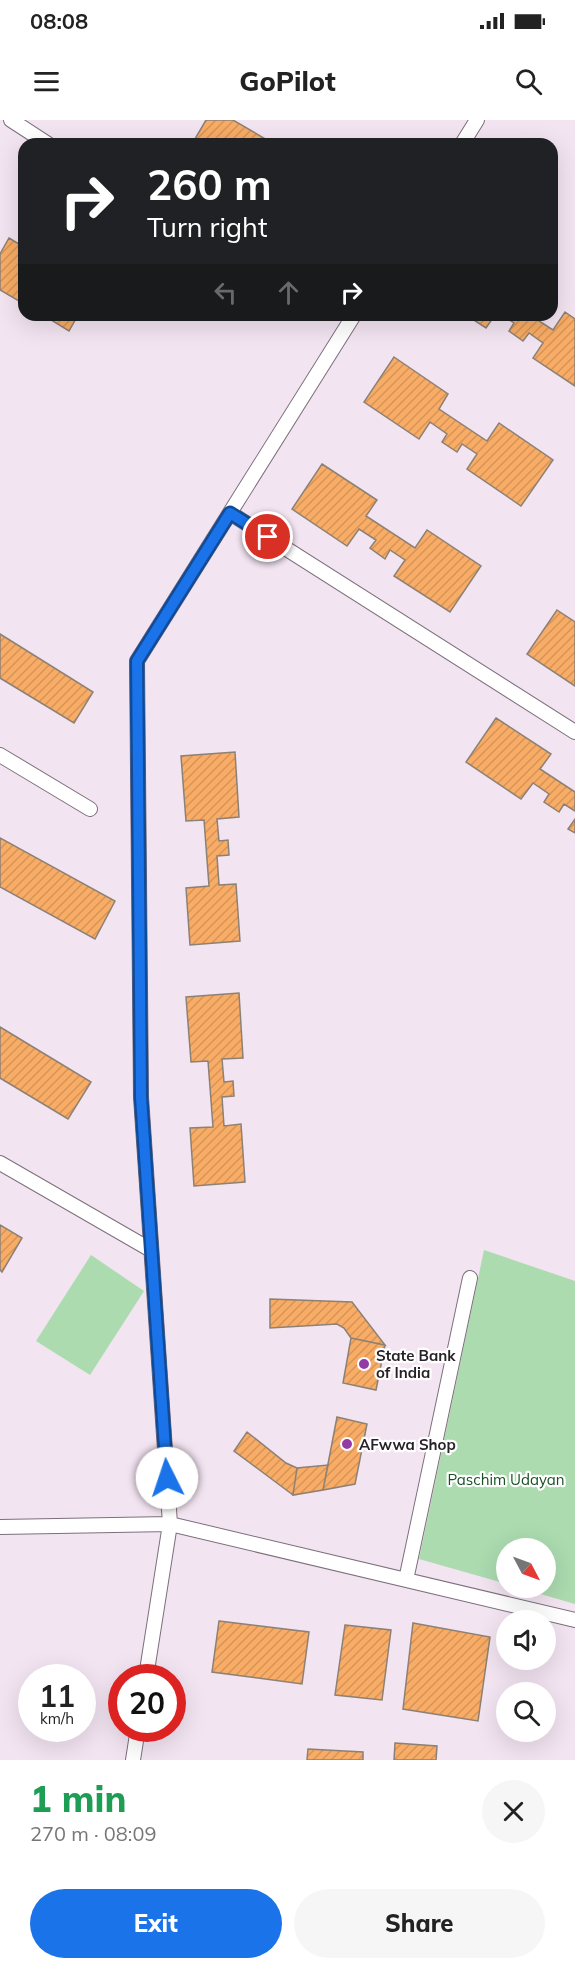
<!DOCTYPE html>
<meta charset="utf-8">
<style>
:root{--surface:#fff;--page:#f6f6f6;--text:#222;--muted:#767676;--accent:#1a73e8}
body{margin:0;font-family:Mulish,sans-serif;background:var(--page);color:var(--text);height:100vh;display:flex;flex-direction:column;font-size:22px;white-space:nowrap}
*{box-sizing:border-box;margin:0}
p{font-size:20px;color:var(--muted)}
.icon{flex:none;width:33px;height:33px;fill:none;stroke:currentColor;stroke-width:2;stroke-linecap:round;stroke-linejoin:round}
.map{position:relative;height:1640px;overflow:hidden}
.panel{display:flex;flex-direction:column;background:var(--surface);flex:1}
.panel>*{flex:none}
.guide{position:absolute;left:18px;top:18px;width:540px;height:183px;border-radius:18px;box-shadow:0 6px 24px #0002;background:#202124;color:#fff;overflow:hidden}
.needle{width:39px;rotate:131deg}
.controls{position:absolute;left:496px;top:1418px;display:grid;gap:12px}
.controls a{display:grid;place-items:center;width:60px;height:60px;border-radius:50%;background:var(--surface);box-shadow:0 6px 24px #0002;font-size:30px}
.speed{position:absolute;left:18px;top:1544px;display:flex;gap:12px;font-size:30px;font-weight:700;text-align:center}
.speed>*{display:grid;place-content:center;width:78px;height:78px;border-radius:50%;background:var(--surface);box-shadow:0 6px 24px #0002;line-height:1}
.speed small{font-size:15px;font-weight:400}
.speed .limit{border:9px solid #d22;background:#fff;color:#111}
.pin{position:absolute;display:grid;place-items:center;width:51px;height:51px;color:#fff;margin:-26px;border:3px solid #fff;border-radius:50%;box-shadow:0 2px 6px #0007}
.me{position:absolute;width:66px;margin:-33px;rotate:356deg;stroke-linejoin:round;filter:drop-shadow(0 0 4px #0008)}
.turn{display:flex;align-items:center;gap:21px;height:126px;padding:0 30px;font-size:27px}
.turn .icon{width:78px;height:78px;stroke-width:2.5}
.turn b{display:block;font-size:42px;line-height:51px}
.lanes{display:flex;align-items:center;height:57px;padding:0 30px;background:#0003;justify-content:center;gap:30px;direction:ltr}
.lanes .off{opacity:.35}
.round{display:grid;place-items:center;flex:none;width:63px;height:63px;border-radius:32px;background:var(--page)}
.head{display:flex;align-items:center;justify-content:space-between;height:102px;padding:0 30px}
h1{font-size:36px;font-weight:800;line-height:45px;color:#1e9e55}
.action{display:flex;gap:12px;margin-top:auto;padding:12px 30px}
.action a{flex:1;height:69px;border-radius:36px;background:var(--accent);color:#fff;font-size:24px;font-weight:800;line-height:69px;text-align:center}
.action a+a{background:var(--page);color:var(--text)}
.status{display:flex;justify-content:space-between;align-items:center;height:42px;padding:0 30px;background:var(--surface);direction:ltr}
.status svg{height:16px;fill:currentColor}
header{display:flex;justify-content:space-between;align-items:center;height:78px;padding:0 30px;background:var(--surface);font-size:27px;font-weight:800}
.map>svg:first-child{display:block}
.green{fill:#acdbb0}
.building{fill:url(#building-hatch);stroke:#8d8075;stroke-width:1.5}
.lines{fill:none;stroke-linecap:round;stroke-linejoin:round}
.lane-casing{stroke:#7c707b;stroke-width:16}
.lane{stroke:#fff;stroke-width:14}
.route-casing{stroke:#114b97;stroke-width:15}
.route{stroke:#1a73e8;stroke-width:10}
.poi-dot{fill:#943aa5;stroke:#fff;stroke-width:2}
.labels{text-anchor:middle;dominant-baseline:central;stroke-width:4.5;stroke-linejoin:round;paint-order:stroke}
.poi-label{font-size:15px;font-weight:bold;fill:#272227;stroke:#fff;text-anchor:start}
.park-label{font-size:15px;fill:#195023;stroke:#fff}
</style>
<div class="status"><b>08:08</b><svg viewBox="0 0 49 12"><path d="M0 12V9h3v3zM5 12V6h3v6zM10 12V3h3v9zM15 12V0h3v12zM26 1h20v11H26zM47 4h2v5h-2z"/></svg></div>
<header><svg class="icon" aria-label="menu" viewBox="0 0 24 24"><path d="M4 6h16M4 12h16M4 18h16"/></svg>GoPilot<svg class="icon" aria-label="search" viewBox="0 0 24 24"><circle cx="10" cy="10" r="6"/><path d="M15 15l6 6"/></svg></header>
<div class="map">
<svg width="575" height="1640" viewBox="0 0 575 1640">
<defs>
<pattern id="building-hatch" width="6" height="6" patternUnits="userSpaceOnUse" patternTransform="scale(1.5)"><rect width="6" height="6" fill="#f8ac65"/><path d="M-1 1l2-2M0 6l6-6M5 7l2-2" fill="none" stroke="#d59458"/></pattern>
</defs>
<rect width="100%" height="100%" fill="#f2e4f1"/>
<path class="green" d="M484,1130L575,1161V1484L516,1467H546V1428H507V1464L419,1439Z
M91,1135L144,1171L90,1255L36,1221Z"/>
<path class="building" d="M206,0H233L274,24H192Z
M9,118L24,127V184L0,170V134Z
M565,192L575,199V266L533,238L543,223L529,213L523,221L509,211L514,203L502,195H530L553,210Z
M43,195H78L69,211Z
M466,195H495L486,208Z
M394,237L448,274L439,289L487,321L499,303L553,340L521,386L467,349L477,334L462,324L457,332L442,322L447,314L430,302L419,319L364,282Z
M322,344L377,380L366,396L415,428L427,410L481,446L450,492L394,456L405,440L390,430L385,439L370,428L376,420L359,409L347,426L292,389Z
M557,490L575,502V566L527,534Z
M0,514L93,572L74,603L0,558Z
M496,598L551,634L540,649L575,672V691L564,684L559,692L544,682L549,674L533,663L521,679L466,642Z
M235,632L239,697L217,699L219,721L228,720L229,735L217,736L219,765L236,764L240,821L190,825L186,768L209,766L204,700L186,701L181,636Z
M575,699V713L568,709Z
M0,718L115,781L95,819L0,767Z
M239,873L243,938L222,939L224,962L233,961L234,976L222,977L224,1006L241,1004L245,1062L194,1066L190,1008L213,1007L208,941L191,942L186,877Z
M0,907L91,962L68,999L0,958Z
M0,1105L22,1118L2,1152L0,1150Z
M270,1179L352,1182L385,1225L351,1218L344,1208L337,1204L270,1208Z
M351,1218L385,1225L376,1270L343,1263Z
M337,1297L367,1304L355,1364L323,1370Z
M247,1312L286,1343L297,1348L293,1375L234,1331Z
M328,1345L323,1370L293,1375L297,1348Z
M219,1501L309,1512L302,1564L212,1552Z
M413,1503L490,1517L478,1601L403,1589Z
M345,1505L391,1510L382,1580L335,1575Z
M395,1623L437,1626L436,1640H394Z
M308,1629L363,1632V1640H307Z"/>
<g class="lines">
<defs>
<path id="lane" d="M11,0L48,24
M462,24L477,0
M354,195L137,541L141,977L170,1404L575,1500
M230,393L575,612
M0,635L90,689
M0,1043L151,1130
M0,1407L170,1404L146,1557
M406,1460L470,1158
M133,1640L138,1608"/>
</defs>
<use href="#lane" class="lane-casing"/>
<use href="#lane" class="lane"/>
</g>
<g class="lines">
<defs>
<path id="route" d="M167,1358L141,977L137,541L230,393L268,417"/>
</defs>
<use href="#route" class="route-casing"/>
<use href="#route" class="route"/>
</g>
<g class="poi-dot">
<circle cx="364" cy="1244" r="6"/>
<circle cx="347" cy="1324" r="6"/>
</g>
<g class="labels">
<g class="poi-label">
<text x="376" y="1235">State Bank<tspan x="376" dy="17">of India</tspan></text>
<text x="359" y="1324">AFwwa Shop</text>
</g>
<g class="park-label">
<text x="506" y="1359">Paschim Udayan</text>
</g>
</g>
</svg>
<div class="controls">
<a><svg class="needle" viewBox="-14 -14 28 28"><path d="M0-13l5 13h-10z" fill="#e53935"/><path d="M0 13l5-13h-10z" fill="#767676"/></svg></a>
<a><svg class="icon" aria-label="sound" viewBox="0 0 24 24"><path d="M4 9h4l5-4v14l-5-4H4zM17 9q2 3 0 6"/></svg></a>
<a><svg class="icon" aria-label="search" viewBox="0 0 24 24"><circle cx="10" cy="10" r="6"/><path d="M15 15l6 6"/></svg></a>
</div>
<div class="speed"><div>11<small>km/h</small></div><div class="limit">20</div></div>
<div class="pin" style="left:268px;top:417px;background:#d93025"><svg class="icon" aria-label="arrive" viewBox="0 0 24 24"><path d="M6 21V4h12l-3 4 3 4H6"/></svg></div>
<svg class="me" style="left:167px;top:1358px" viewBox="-20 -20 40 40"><circle r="19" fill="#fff"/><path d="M0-13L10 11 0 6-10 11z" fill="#1a73e8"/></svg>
<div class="guide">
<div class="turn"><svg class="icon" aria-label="right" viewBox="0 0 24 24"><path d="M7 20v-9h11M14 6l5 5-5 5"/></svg><div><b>260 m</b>Turn right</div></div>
<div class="lanes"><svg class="icon off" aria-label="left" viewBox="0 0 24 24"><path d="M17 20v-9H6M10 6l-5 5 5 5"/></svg><svg class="icon off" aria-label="ahead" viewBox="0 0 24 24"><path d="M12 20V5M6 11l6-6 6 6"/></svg><svg class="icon" aria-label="right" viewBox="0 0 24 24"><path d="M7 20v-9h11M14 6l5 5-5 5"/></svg></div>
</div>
</div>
<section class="panel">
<div class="head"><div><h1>1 min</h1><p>270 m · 08:09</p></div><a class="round"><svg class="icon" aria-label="close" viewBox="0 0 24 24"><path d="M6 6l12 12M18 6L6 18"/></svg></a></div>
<div class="action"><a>Exit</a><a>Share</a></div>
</section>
